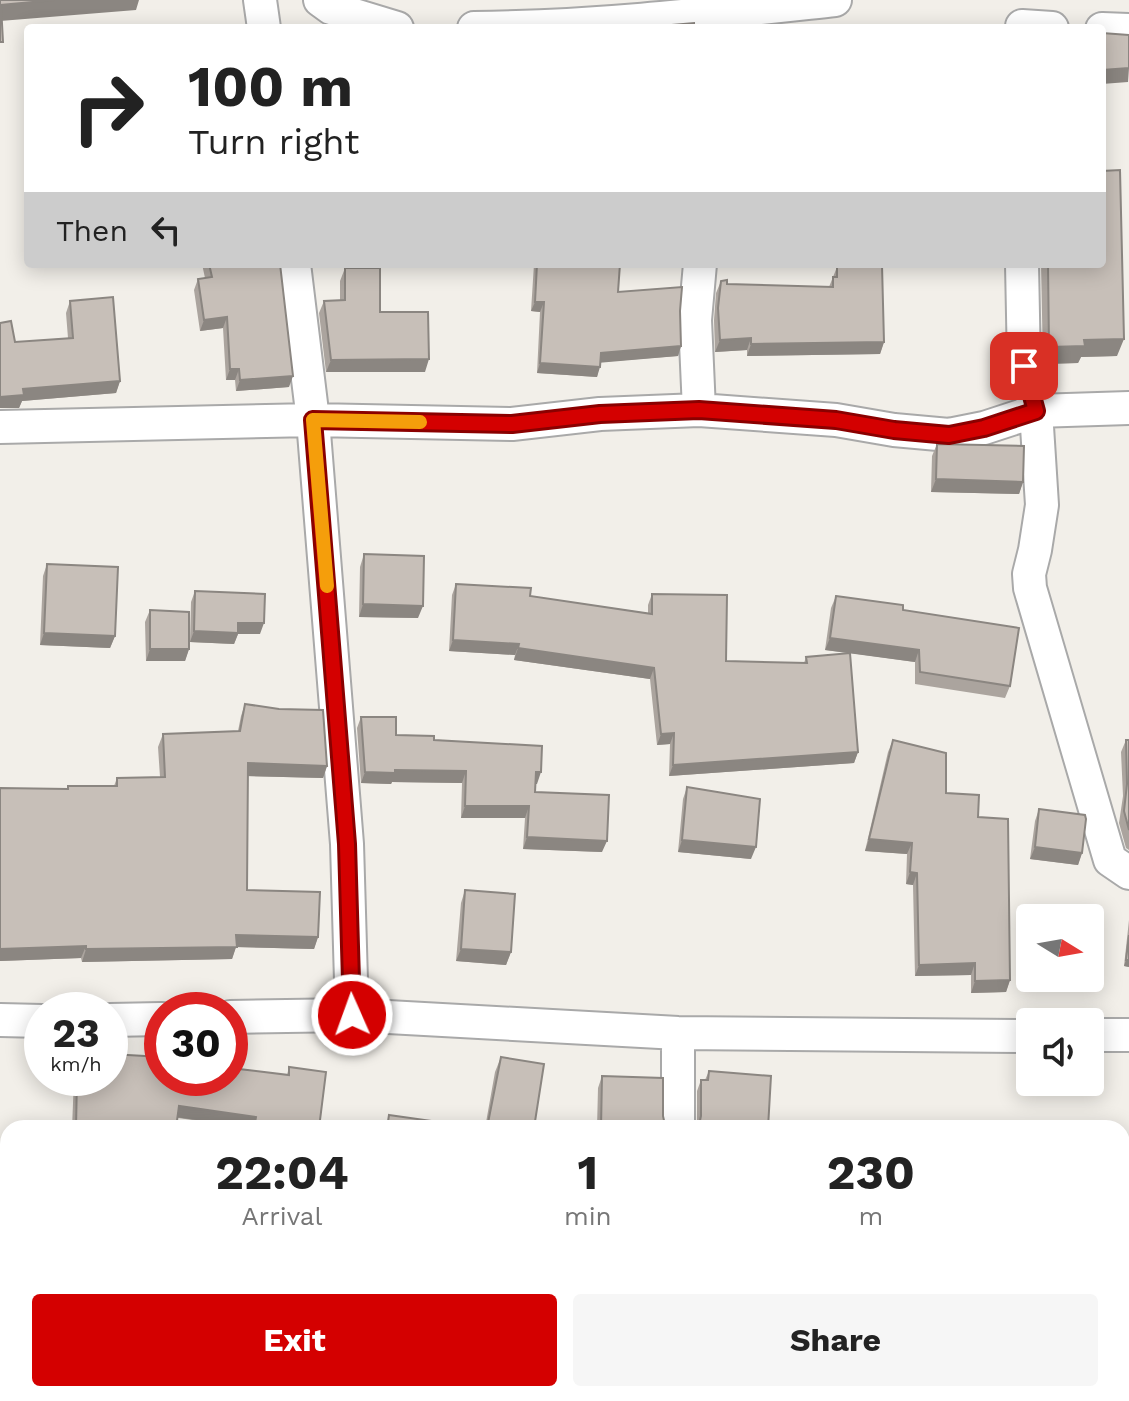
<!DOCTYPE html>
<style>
:root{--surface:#fff;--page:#f6f6f6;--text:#222;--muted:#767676;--accent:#d40000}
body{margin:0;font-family:"Work Sans",sans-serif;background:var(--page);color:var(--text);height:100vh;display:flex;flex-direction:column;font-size:30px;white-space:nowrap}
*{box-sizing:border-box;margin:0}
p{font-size:26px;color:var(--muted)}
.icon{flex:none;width:44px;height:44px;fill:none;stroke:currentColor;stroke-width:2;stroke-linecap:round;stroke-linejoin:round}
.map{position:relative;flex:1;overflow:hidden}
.sheet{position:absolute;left:0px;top:1120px;width:1130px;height:282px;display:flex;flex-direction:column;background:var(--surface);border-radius:24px 24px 0 0;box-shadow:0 4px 20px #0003}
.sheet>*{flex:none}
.banner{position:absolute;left:24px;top:24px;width:1082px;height:244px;border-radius:8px;box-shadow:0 4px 20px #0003;background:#fff;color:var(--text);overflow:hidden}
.needle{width:52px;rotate:101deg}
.controls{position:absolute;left:1016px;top:904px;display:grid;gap:16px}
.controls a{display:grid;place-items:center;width:88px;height:88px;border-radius:8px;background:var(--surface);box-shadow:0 4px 20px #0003;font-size:40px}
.speed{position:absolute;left:24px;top:992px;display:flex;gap:16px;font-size:40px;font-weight:700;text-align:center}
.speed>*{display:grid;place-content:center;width:104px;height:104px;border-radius:50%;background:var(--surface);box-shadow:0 4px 20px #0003;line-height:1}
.speed small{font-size:20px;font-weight:400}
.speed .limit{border:12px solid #d22;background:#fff;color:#111}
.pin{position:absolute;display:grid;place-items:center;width:68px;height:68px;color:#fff;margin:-34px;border-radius:16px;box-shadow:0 4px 12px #0006}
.me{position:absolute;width:88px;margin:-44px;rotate:358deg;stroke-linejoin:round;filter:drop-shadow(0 0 6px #0008)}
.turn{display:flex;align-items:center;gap:28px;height:168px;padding:0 32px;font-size:36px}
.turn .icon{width:104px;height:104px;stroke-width:2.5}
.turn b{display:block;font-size:56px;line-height:68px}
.then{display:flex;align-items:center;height:76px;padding:0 32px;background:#0003;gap:16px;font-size:30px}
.eta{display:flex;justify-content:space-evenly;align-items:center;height:136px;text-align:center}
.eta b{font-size:48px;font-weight:700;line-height:56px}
.action{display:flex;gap:16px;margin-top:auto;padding:16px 32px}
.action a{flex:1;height:92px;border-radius:8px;background:var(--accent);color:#fff;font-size:32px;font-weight:700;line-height:92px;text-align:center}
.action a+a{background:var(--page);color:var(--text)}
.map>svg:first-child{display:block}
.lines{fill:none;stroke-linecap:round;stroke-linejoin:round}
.street-casing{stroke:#a9a9a9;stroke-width:36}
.street{stroke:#fff;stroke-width:32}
.wall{fill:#aba49e}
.shaded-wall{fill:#8b8681}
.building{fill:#c7bfb8;stroke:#8b8681;stroke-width:2}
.route-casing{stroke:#8a0000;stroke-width:20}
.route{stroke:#d40000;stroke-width:14}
.slow{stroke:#f59e0b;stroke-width:14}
</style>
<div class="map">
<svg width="1129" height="1401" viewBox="0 0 1129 1401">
<rect width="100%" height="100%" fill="#f2efe9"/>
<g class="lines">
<defs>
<path id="street" d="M260,0L264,28
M320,0L331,8L397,28
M1022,26L1052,28
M474,28C595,27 715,13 835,0
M1102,29L1129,30
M294,264L313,420L347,844L352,1015
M1022,264L1024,366L1036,411L1042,505L1035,550L1029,574L1030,588L1110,860L1129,873
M699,410L695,320L700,264
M0,427L313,420L512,424L600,414L699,410L836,420L894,430L949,435L984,428L1036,411L1129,408
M230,1017L352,1015L678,1033L1030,1036
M0,1020L42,1021
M110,1020L162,1019
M678,1033V1128
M1090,1035H1129
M679,1394V1401"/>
</defs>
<use href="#street" class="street-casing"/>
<use href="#street" class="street"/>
</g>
<path class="wall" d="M202,264H260L289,387L236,391L235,380H226L223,328L200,331L194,290L198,279L205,278Z
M534,264H620L618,292L680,311L681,346L678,356L600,362L597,377L537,373L540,312L531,311Z
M1041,264H1102L1117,356L1081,357L1078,363L1043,364Z
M837,267L884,342L880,354L747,356V350L715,352L714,320L716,293L721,281L727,284L829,287Z
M345,268L380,312L425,372H326L319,313L324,301L340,300V281Z
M70,301L120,381L116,393L22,401L19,408L15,342L68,338L66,313Z
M937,444L1023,482L1019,494L931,492L932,456Z
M364,554L418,618L359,617L360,567Z
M47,564L115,636L110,648L40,645L43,576Z
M456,584L530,596L648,613V605L652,594L726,661L804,663L806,657L849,653L825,650L831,608L836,596L903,610L1010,686L1005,698L915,684V662L850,653L858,752L854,763L669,776L670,744L657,745L650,679L514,660L515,655L449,651L452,595Z
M195,591L260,634H238L234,644L190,642L191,602Z
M150,610L189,649L185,661H146L145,622Z
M245,704L327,766L323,778L248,776L247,890L318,937L314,949L236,947L232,959L82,962L81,958L0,961V788L67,789L68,786H114L117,778L160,777L158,747L163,734L238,731L241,716Z
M361,717L396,735L434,740L537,784H535V792L602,852L523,849L525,818H461L462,783L392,782L391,784L361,783L357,728Z
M893,740L946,793L978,817L1010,980L1006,992L971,993V975L915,976L913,885L906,884L907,854L865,851L888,752Z
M1126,740H1129V850L1126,848L1119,823L1123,796L1121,752Z
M687,787L751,859L678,852L683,799Z
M1039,809L1082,853L1078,865L1030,859L1035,821Z
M465,890L511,952L506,965L456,961L461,903Z
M1129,920V967L1124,966Z
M501,1057L534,1128H485L495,1072Z
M289,1067L319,1128H250L178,1118L176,1128H72L74,1078H162L287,1075Z
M709,1071L768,1128L697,1127V1091L701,1080H705Z
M602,1076L663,1116L665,1125L668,1128H597L598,1088Z
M357,1394H510V1401H357Z
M707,1394H829L828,1401H708Z"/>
<path class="shaded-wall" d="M54,0H139L136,10L0,21L1,5Z
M1129,68L1128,82L1102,84V70Z
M535,302H544L540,312L531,311Z
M227,317L223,328L200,331L204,320Z
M751,338L747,350L715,352L720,340Z
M1124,339L1117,356L1081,357L1078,363L1043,364L1049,347L1084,340Z
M884,342L880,354L747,356L751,344Z
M681,346L678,356L597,363L601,353Z
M429,359L425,372H326L331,360Z
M540,363L600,367L597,377L537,373Z
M230,369H239L235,380H226Z
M293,376L289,387L236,391L240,380Z
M120,381L116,393L22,401L19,408H0V397L23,389Z
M936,479L1023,482L1019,494L931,492Z
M363,604L423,606L418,618L359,617Z
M238,623H264L260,634H238L234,644L190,642L194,631Z
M44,633L115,636L110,648L40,645Z
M830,638L919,650L915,662L825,650Z
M453,640L519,644L515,655L449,651Z
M518,648L654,668L650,679L514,660Z
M150,649H189L185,661H146Z
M674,733L670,744L657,745L661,734Z
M858,752L854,763L669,776L673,765Z
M248,763L327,766L323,778L244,776Z
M395,770L466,771L462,783L392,782L391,784L361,783L365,772Z
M536,772H541L537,784H532Z
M465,806H529L525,818H461Z
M527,837L607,841L602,852L523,849Z
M869,839L912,843L907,854L865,851Z
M682,840L756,847L751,859L678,852Z
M1035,847L1082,853L1078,865L1030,859Z
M910,872L917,873L913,885L906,884Z
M236,935L318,937L314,949L236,947L232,959L82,962L86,949Z
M86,946L81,958L0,961V949Z
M461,949L511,952L506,965L456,961Z
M1126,960H1129V967L1124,966Z
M975,963L971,975L915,976L919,965Z
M1010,980L1006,992L971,993L975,981Z
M179,1106L256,1117L252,1128L175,1117Z"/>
<path class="building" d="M0,0H54L1,5L3,42H0Z
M694,23V28H636Z
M1092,26L1094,28H1069H1070Z
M1102,33L1129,35V68L1102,70Z
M1120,170L1124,339L1084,340L1085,346L1049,347L1048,264H1102V171Z
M209,264H280L293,376L240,380L239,369H230L227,317L204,320L198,279L212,277Z
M537,264H620L618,292L682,287L680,311L681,346L601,353L600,367L540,363L544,302H535Z
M882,265L884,342L751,344V338L720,340L718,308L721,281L727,280V284L833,287V277H837V267Z
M345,268H380V312H428L429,359L331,360L324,301L345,300Z
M113,297L120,381L23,389L24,395L0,397V323L11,321L15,342L73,338L70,301Z
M937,444L1024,446L1023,482L936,479Z
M364,554L424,556L423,606L363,604Z
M47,564L118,567L115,636L44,633Z
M456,584L531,588L530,596L652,614V594L727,595L726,661L807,663L806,657L850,653L858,752L673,765L674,733L661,734L654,668L518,648L519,644L453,640Z
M195,591L265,594L264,623H238V633L194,631Z
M836,596L903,605V610L1019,628L1010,686L920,672L919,650L830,638Z
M150,610L189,612V649H150Z
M245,704L279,709L323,710L327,766L248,763L247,890L320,892L318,937L236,935L237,947L86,949V946L0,949V788L68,789V786H117V778L165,777L163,734L240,731Z
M361,717H396V735L434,736V740L542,746L541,772H536L535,792L609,795L607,841L527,837L529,806H465L466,771L395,770V773L365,772Z
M893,740L946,753V793L979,795L978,817L1008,819L1010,980L975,981V963L919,965L917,873L910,872L912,843L869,839Z
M1126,740H1129V830L1124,811L1127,784Z
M687,787L760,799L756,847L682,840Z
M1039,809L1085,815L1086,819L1082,853L1035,847Z
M465,890L515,894L511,952L461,949Z
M1129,935V960H1126Z
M110,1054L162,1057V1078H230V1068L289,1075V1067L326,1072L319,1128H254L256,1117L179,1106L176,1128H76L77,1078H110Z
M501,1057L544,1064L534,1128H487Z
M709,1071L771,1076L768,1128H696L699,1125L701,1116V1080H708Z
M602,1076L663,1078V1116L665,1125L668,1128H601Z
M389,1115L481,1128H387Z
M1028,1122L1068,1128H1027Z
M0,1364H8V1394H113V1401H0Z
M176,1394H270V1401H175Z
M361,1394H510V1401H361Z
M713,1394H829L828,1401H713Z"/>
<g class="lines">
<defs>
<path id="route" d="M352,1015L347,844L313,420L512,424L600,414L699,410L836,420L894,430L949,435L984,428L1036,411L1024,366"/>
</defs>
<use href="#route" class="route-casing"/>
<use href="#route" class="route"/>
<path class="slow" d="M327,586L313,420L420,422"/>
</g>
</svg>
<div class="controls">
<a><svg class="needle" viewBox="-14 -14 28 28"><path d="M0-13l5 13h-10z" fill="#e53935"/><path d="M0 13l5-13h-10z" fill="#767676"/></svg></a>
<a><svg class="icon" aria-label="sound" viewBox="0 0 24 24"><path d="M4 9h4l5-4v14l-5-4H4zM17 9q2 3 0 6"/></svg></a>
</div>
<div class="speed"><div>23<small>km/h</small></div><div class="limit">30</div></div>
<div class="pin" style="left:1024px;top:366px;background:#d93025"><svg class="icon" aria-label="arrive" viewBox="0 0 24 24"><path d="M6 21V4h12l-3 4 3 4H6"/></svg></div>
<svg class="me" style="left:352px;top:1015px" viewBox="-20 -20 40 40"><circle r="17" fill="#d40000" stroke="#fff" stroke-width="3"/><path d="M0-11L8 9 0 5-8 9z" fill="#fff"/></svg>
<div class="banner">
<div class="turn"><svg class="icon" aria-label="right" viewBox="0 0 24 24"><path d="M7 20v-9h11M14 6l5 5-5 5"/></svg><div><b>100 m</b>Turn right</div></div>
<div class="then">Then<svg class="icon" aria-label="left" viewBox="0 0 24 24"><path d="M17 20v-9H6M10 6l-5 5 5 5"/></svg></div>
</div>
<section class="sheet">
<div class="eta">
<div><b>22:04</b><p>Arrival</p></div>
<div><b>1</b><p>min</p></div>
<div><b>230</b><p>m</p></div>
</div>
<div class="action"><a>Exit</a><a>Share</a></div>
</section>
</div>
